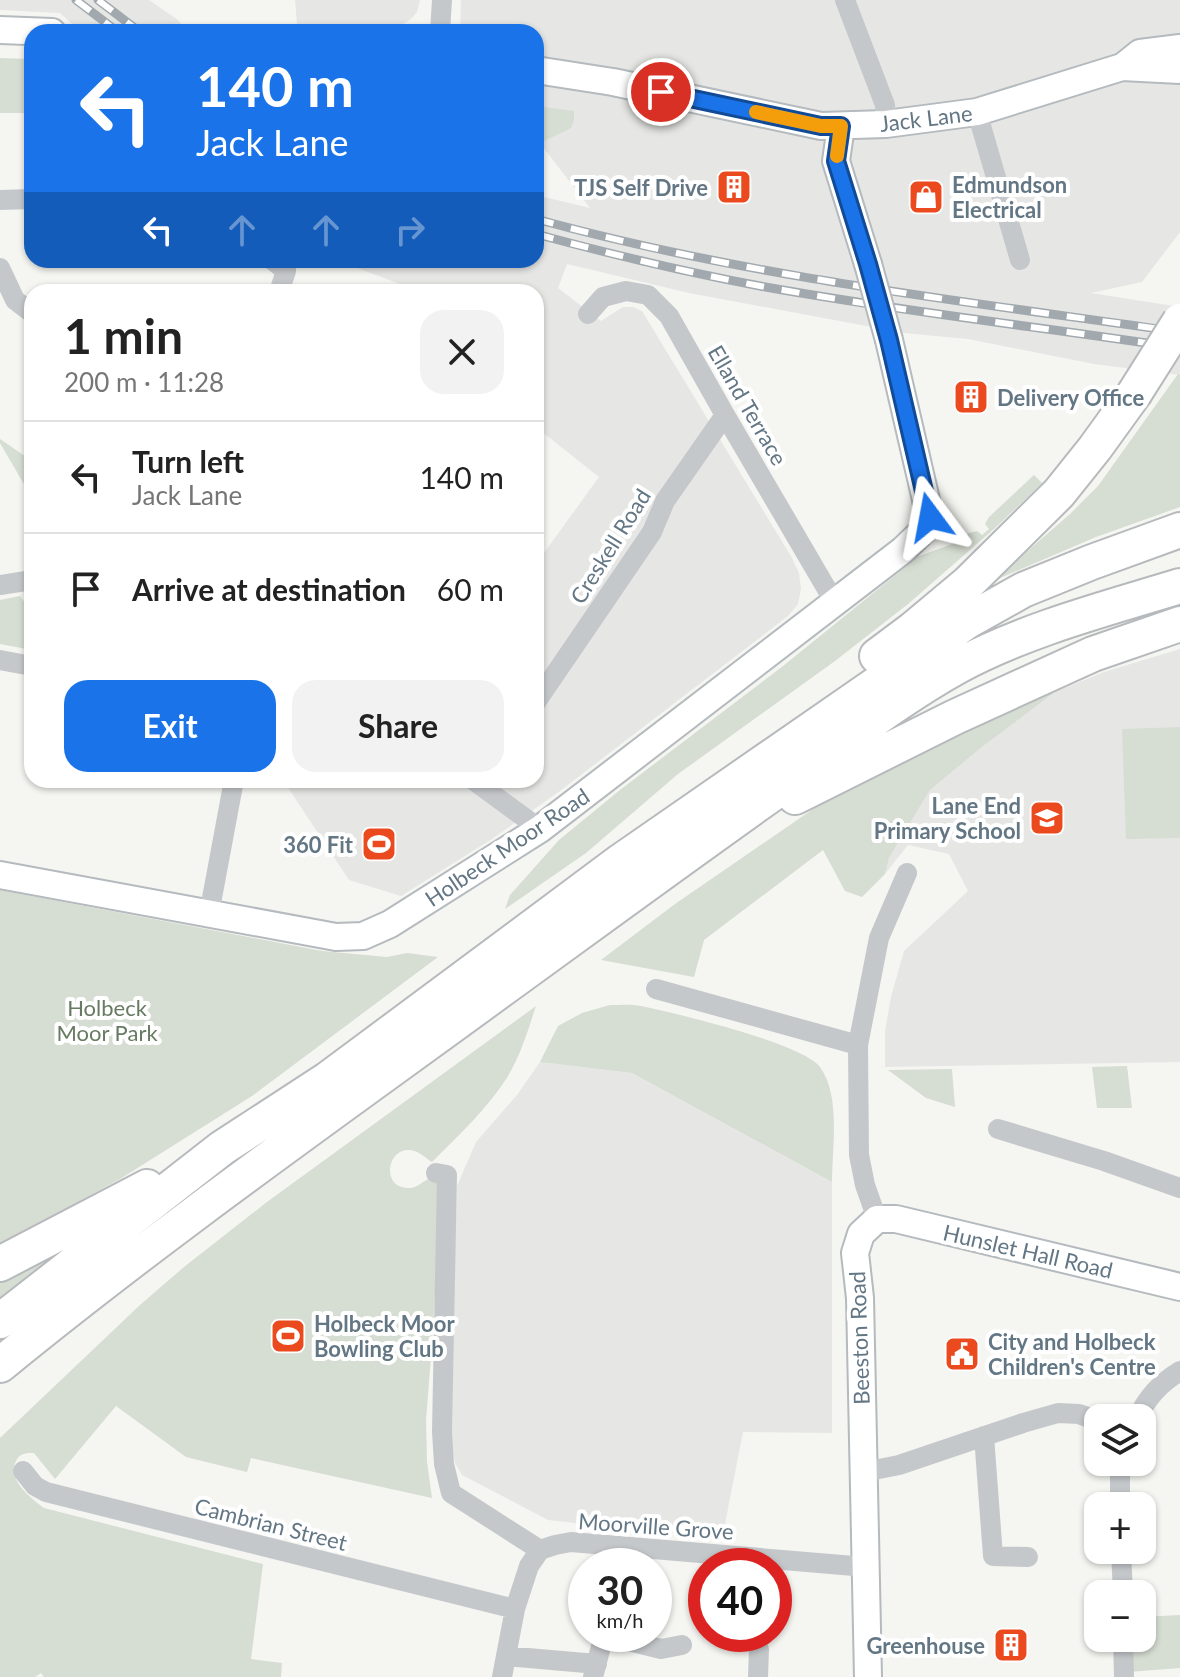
<!DOCTYPE html>
<meta charset="utf-8">
<style>
:root{--surface:#fff;--page:#f2f2f2;--text:#222;--muted:#767676;--line:#e0e0e0;--accent:#1a73e8}
body{margin:0;font-family:Lato,sans-serif;background:var(--page);color:var(--text);height:100vh;display:flex;flex-direction:column;font-size:30px;white-space:nowrap}
*{box-sizing:border-box;margin:0}
p{font-size:26px;color:var(--muted)}
.icon{flex:none;width:44px;height:44px;fill:none;stroke:currentColor;stroke-width:2;stroke-linecap:round;stroke-linejoin:round}
.map{position:relative;flex:1;overflow:hidden}
.details{position:absolute;left:24px;top:284px;width:520px;height:504px;display:flex;flex-direction:column;background:var(--surface);border-radius:24px;box-shadow:0 2px 6px #0004}
.details>*{flex:none}
.hud{position:absolute;left:24px;top:24px;width:520px;height:244px;border-radius:24px;box-shadow:0 2px 6px #0004;background:#1a73e8;color:#fff;overflow:hidden}
.tools{position:absolute;left:1084px;top:1404px;display:grid;gap:16px}
.tools a{display:grid;place-items:center;width:72px;height:72px;border-radius:16px;background:var(--surface);box-shadow:0 2px 6px #0004;font-size:40px}
.speed{position:absolute;left:568px;top:1548px;display:flex;gap:16px;font-size:40px;font-weight:700;text-align:center}
.speed>*{display:grid;place-content:center;width:104px;height:104px;border-radius:50%;background:var(--surface);box-shadow:0 2px 6px #0004;line-height:1}
.speed small{font-size:20px;font-weight:400}
.speed .limit{border:12px solid #d22;background:#fff;color:#111}
.pin{position:absolute;display:grid;place-items:center;width:68px;height:68px;color:#fff;margin:-34px;border:4px solid #fff;border-radius:50%;box-shadow:0 2px 8px #0007}
.me{position:absolute;width:88px;margin:-44px;rotate:347deg;stroke-linejoin:round;filter:drop-shadow(0 0 6px #0008)}
.turn{display:flex;align-items:center;gap:28px;height:168px;padding:0 40px;font-size:36px}
.turn .icon{width:104px;height:104px;stroke-width:2.5}
.turn b{display:block;font-size:56px;line-height:68px}
.lanes{display:flex;align-items:center;height:76px;padding:0 40px;background:#0003;justify-content:center;gap:40px;direction:ltr}
.lanes .off{opacity:.35}
.round{display:grid;place-items:center;flex:none;width:84px;height:84px;border-radius:24px;background:var(--page)}
.overview{display:flex;align-items:center;justify-content:space-between;height:136px;padding:0 40px}
h1{font-size:48px;font-weight:700;line-height:60px}
.primary-button{display:flex;gap:16px;margin-top:auto;padding:16px 40px}
.primary-button a{flex:1;height:92px;border-radius:24px;background:var(--accent);color:#fff;font-size:32px;font-weight:700;line-height:92px;text-align:center}
.primary-button a+a{background:var(--page);color:var(--text)}
ul{padding:0;list-style:none}
li{display:flex;align-items:center;gap:24px;height:112px;padding:0 40px;border-top:2px solid var(--line)}
li div{flex:1}
li b{display:block;font-size:30px}
li em{font-style:normal}
.map>svg:first-child{display:block}
.built{fill:#e6e7e5}
.green{fill:#d6ddd2}
.lines{fill:none;stroke-linecap:round;stroke-linejoin:round}
.secondary-casing{stroke:#b4babe;stroke-width:30}
.highway-casing{stroke:#b7babd;stroke-width:38}
.street{stroke:#c5c8cb;stroke-width:20}
.secondary{stroke:#fff;stroke-width:26}
.highway{stroke:#fff;stroke-width:34}
.rail-casing{stroke:#a2a9ae;stroke-width:9}
.rail{stroke:#fff;stroke-width:6;stroke-dasharray:18;stroke-linecap:butt}
.secondary-bridge-casing{stroke:#b4babe;stroke-width:30;stroke-linecap:butt}
.highway-bridge-casing{stroke:#b7babd;stroke-width:38;stroke-linecap:butt}
.secondary-bridge{stroke:#fff;stroke-width:26}
.highway-bridge{stroke:#fff;stroke-width:34}
.route-casing{stroke:#114b97;stroke-width:20}
.route{stroke:#1a73e8;stroke-width:14}
.slow{stroke:#f59e0b;stroke-width:14}
.labels{text-anchor:middle;dominant-baseline:central;stroke-width:8;stroke-linejoin:round;paint-order:stroke}
.street-label{font-size:22px;fill:#637684;stroke:#fff}
.poi-label{font-size:22px;font-weight:bold;fill:#637684;stroke:#fff;text-anchor:start}
.park-label{font-size:22px;fill:#677b62;stroke:#fff}
</style>
<div class="map">
<svg width="1180" height="1677" viewBox="0 0 1180 1677">
<rect width="100%" height="100%" fill="#f5f5f1"/>
<path class="built" d="M0,0H149L178,20L188,32H81L60,13L0,10Z
M295,0H420L417,12L412,18L402,25L388,28L297,24Z
M461,0H1180V232L1142,282L1091,293L1180,307V375L1094,364L968,339L904,333L689,293L567,264L558,288L601,321L623,307H633L642,311L792,558L799,573L801,589L798,604L788,616L560,791L492,839L401,896L349,880L283,780H536V564L599,477L536,427V343L539,337L536,336V292H421L336,260H536V195L590,208L536,138V32H460Z
M1180,649V1062L885,1067V1031L891,997L904,951L968,891L949,854L908,845L885,874L889,858L930,790L982,747L1055,692L1104,672Z
M540,1062L632,1073L832,1182V1433L743,1432L722,1539L548,1520L462,1475L455,1463L449,1431L457,1186L476,1142L517,1095Z"/>
<path class="green" d="M0,58L32,59V113H0Z
M536,106L574,111V120L571,128L536,145Z
M1178,374L1180,375V507L1096,537L993,581L1070,514L1098,486Z
M0,439L32,461V498L0,443Z
M1034,475L1042,483L994,529L908,604L835,661L678,774L586,853L505,909L510,895L559,840L620,790L783,666L919,556L947,546L960,540L969,533L977,531L982,535L989,529L985,524L989,517Z
M20,596L32,612V650L0,644V600Z
M1055,692L982,747L930,790L889,858L885,874L862,897L845,891L823,850L704,940L694,977L601,960L675,904L819,805L962,733Z
M1180,727V838L1126,839L1122,729Z
M0,890L322,951L387,957L407,953L438,957L252,1096L120,1179L0,1245Z
M610,1005C620,1005 631,1004 641,1006C675,1013 802,1043 820,1067C841,1096 832,1148 832,1182L632,1073L540,1062L558,1026L582,1013Z
M536,1006C528,1030 521,1054 508,1076C489,1107 458,1136 432,1162C427,1159 422,1154 417,1152C388,1140 378,1189 409,1188C419,1188 423,1180 431,1178L442,1186L431,1356L426,1420L427,1462L432,1498L251,1458L247,1472L186,1457L116,1406L55,1479L34,1453C27,1453 21,1453 17,1459C5,1479 31,1498 44,1508L263,1564L251,1659L282,1663L281,1677H44L41,1673L35,1677H0V1438L140,1305L184,1267L267,1202Z
M1127,1066L1132,1108H1097L1092,1067Z
M952,1069L955,1107L926,1098L888,1070Z
M83,1235L0,1298V1271Z
M1180,1615V1668L1128,1672V1638H1142V1617Z"/>
<g class="lines">
<defs>
<path id="secondary" d="M0,30L52,32
M1125,65L1140,53L1180,48
M536,70L613,82L821,126L886,124L977,112L1122,67L1180,70
M841,126L836,161L868,264
M0,875L336,937L363,936L390,924L540,829L903,550L928,526L930,517L889,340
M868,1677L860,1298L855,1253L861,1234L877,1219H896L1180,1287"/>
<path id="highway" d="M877,656L913,629L968,583L1059,493L1095,448L1134,394
M795,797L955,717L1093,654L1180,624
M0,1264L147,1187
M0,1321L222,1148L328,1079L621,861L966,622L1023,590L1092,562L1180,530
M0,1365C164,1231 338,1109 509,984C604,915 698,846 793,779C847,740 900,698 958,666C1027,629 1105,609 1180,586"/>
</defs>
<use href="#secondary" class="secondary-casing"/>
<use href="#highway" class="highway-casing"/>
<path class="street" d="M845,0L885,105L886,124
M440,32L442,0
M977,112L1020,260
M0,200L32,199
M272,260L286,271L279,292
M0,268L15,300L32,313
M588,314L603,297L626,291L648,295L669,316L725,415L835,603
M0,585L32,580
M0,660L32,666
M536,702L652,532L665,501L725,415
M473,780L540,829
M209,914L234,780
M656,989L858,1045
M998,1129L1104,1161L1180,1188
M436,1173L447,1175L442,1432L444,1464L451,1493L540,1550
M877,1219L865,1185L859,1155L858,1045L879,938L907,873
M1137,1418C1148,1397 1159,1384 1180,1371
M984,1436L993,1556L1028,1557
M23,1471L35,1486L46,1492L515,1609
M864,1472L899,1465L1023,1423L1058,1413L1079,1414L1098,1421
M1120,1506V1475L1122,1462
M540,1550L555,1545L571,1542L866,1567
M1121,1550L1123,1594
M1123,1638L1124,1677
M506,1656L597,1664
M502,1677L515,1609L529,1566L540,1550
M593,1677L604,1635L661,1649L682,1645
M758,1677L759,1649"/>
<use href="#secondary" class="secondary"/>
<use href="#highway" class="highway"/>
<defs>
<path id="rail" d="M76,0L118,32
M98,0L140,32
M536,219C747,277 964,301 1180,332
M536,234C610,254 685,272 760,286C899,311 1040,327 1180,348"/>
</defs>
<use href="#rail" class="rail-casing"/>
<use href="#rail" class="rail"/>
<defs>
<path id="secondary-bridge" d="M868,264L889,340"/>
<path id="highway-bridge" d="M1134,394L1180,321"/>
</defs>
<use href="#secondary-bridge" class="secondary-bridge-casing"/>
<use href="#highway-bridge" class="highway-bridge-casing"/>
<use href="#secondary-bridge" class="secondary-bridge"/>
<use href="#highway-bridge" class="highway-bridge"/>
</g>
<g class="lines">
<defs>
<path id="route" d="M661,92L821,126H841L836,161L868,264L889,340L930,517"/>
</defs>
<use href="#route" class="route-casing"/>
<use href="#route" class="route"/>
<path class="slow" d="M756,112L821,126H841L837,156"/>
</g>
<defs>
<symbol id="building-square" viewBox="-11 -11 22 22"><rect x="-9" y="-9" width="18" height="18" rx="4" fill="#ea4a1d" stroke="#fff"/><path d="M-4-6H4V6H1V3H-1V6H-4ZM-2.5-4.3h1.7v1.8h-1.7ZM.8-4.3h1.7v1.8H.8ZM-2.5-1h1.7V.8h-1.7ZM.8-1h1.7V.8H.8Z" fill="#fff"/></symbol>
<symbol id="shop-square" viewBox="-11 -11 22 22"><rect x="-9" y="-9" width="18" height="18" rx="4" fill="#ea4a1d" stroke="#fff"/><path d="M-5-2.5h2.3a2.7 3.5 0 0 1 5.4 0H5L5.5 6h-11ZM-1.5-2.5h3a1.5 2.3 0 0 0-3 0Z" fill="#fff"/></symbol>
<symbol id="school-square" viewBox="-11 -11 22 22"><rect x="-9" y="-9" width="18" height="18" rx="4" fill="#ea4a1d" stroke="#fff"/><path d="M0-5L7-2L0 1L-7-2ZM-4 1L0 2.5L4 1V4Q0 6-4 4Z" fill="#fff"/></symbol>
<symbol id="stadium-square" viewBox="-11 -11 22 22"><rect x="-9" y="-9" width="18" height="18" rx="4" fill="#ea4a1d" stroke="#fff"/><path d="M0-5a6.5 5 0 1 0 0 10a6.5 5 0 1 0 0-10ZM-3.5-1.8h7v3.6h-7Z" fill="#fff"/></symbol>
<symbol id="civic-square" viewBox="-11 -11 22 22"><rect x="-9" y="-9" width="18" height="18" rx="4" fill="#ea4a1d" stroke="#fff"/><path d="M-.6-6.5H3V-4.5H.6V-3L4-1V1h2V6H-6V1h2V-1L-.6-3ZM-1.2 2.5V6h2.4V2.5Z" fill="#fff"/></symbol>
</defs>
<g fill-rule="evenodd">
<use href="#building-square" x="714" y="167" width="40" height="40"/>
<use href="#shop-square" x="906" y="177" width="40" height="40"/>
<use href="#building-square" x="951" y="377" width="40" height="40"/>
<use href="#school-square" x="1027" y="798" width="40" height="40"/>
<use href="#stadium-square" x="359" y="824" width="40" height="40"/>
<use href="#stadium-square" x="268" y="1316" width="40" height="40"/>
<use href="#civic-square" x="942" y="1334" width="40" height="40"/>
<use href="#building-square" x="991" y="1625" width="40" height="40"/>
</g>
<g class="labels">
<g class="street-label">
<text transform="translate(926 118) rotate(-7)">Jack Lane</text>
<text transform="translate(748 405) rotate(60)">Elland Terrace</text>
<text transform="translate(610 546) rotate(-58)">Creskell Road</text>
<text transform="translate(507 847) rotate(-34)">Holbeck Moor Road</text>
<text transform="translate(1028 1251) rotate(13)">Hunslet Hall Road</text>
<text transform="translate(859 1338) rotate(-92)">Beeston Road</text>
<text transform="translate(271 1524) rotate(14)">Cambrian Street</text>
<text transform="translate(656 1526) rotate(4)">Moorville Grove</text>
</g>
<g class="poi-label">
<text x="952" y="184">Edmundson<tspan x="952" dy="25">Electrical</tspan></text>
<text x="708" y="187" text-anchor="end">TJS Self Drive</text>
<text x="997" y="397">Delivery Office</text>
<text x="1021" y="805" text-anchor="end">Lane End<tspan x="1021" dy="25">Primary School</tspan></text>
<text x="353" y="844" text-anchor="end">360 Fit</text>
<text x="314" y="1323">Holbeck Moor<tspan x="314" dy="25">Bowling Club</tspan></text>
<text x="988" y="1341">City and Holbeck<tspan x="988" dy="25">Children's Centre</tspan></text>
<text x="985" y="1645" text-anchor="end">Greenhouse</text>
</g>
<g class="park-label">
<text x="107" y="1007">Holbeck<tspan x="107" dy="25">Moor Park</tspan></text>
</g>
</g>
</svg>
<div class="tools">
<a><svg class="icon" aria-label="layers" viewBox="0 0 24 24"><path d="M12 4l9 5-9 5-9-5zM3 14l9 5 9-5"/></svg></a>
<a>+</a>
<a>−</a>
</div>
<div class="speed"><div>30<small>km/h</small></div><div class="limit">40</div></div>
<div class="pin" style="left:661px;top:92px;background:#d93025"><svg class="icon" aria-label="arrive" viewBox="0 0 24 24"><path d="M6 21V4h12l-3 4 3 4H6"/></svg></div>
<svg class="me" style="left:930px;top:517px" viewBox="-20 -20 40 40"><path d="M0-17L14 15 0 8-14 15z" fill="#1a73e8" stroke="#fff" stroke-width="4"/></svg>
<div class="hud">
<div class="turn"><svg class="icon" aria-label="left" viewBox="0 0 24 24"><path d="M17 20v-9H6M10 6l-5 5 5 5"/></svg><div><b>140 m</b>Jack Lane</div></div>
<div class="lanes"><svg class="icon" aria-label="left" viewBox="0 0 24 24"><path d="M17 20v-9H6M10 6l-5 5 5 5"/></svg><svg class="icon off" aria-label="ahead" viewBox="0 0 24 24"><path d="M12 20V5M6 11l6-6 6 6"/></svg><svg class="icon off" aria-label="ahead" viewBox="0 0 24 24"><path d="M12 20V5M6 11l6-6 6 6"/></svg><svg class="icon off" aria-label="right" viewBox="0 0 24 24"><path d="M7 20v-9h11M14 6l5 5-5 5"/></svg></div>
</div>
<section class="details">
<div class="overview"><div><h1>1 min</h1><p>200 m · 11:28</p></div><a class="round"><svg class="icon" aria-label="close" viewBox="0 0 24 24"><path d="M6 6l12 12M18 6L6 18"/></svg></a></div>
<ul>
<li><svg class="icon" aria-label="left" viewBox="0 0 24 24"><path d="M17 20v-9H6M10 6l-5 5 5 5"/></svg><div><b>Turn left</b><p>Jack Lane</p></div><em>140 m</em></li>
<li><svg class="icon" aria-label="arrive" viewBox="0 0 24 24"><path d="M6 21V4h12l-3 4 3 4H6"/></svg><div><b>Arrive at destination</b></div><em>60 m</em></li>
</ul>
<div class="primary-button"><a>Exit</a><a>Share</a></div>
</section>
</div>
